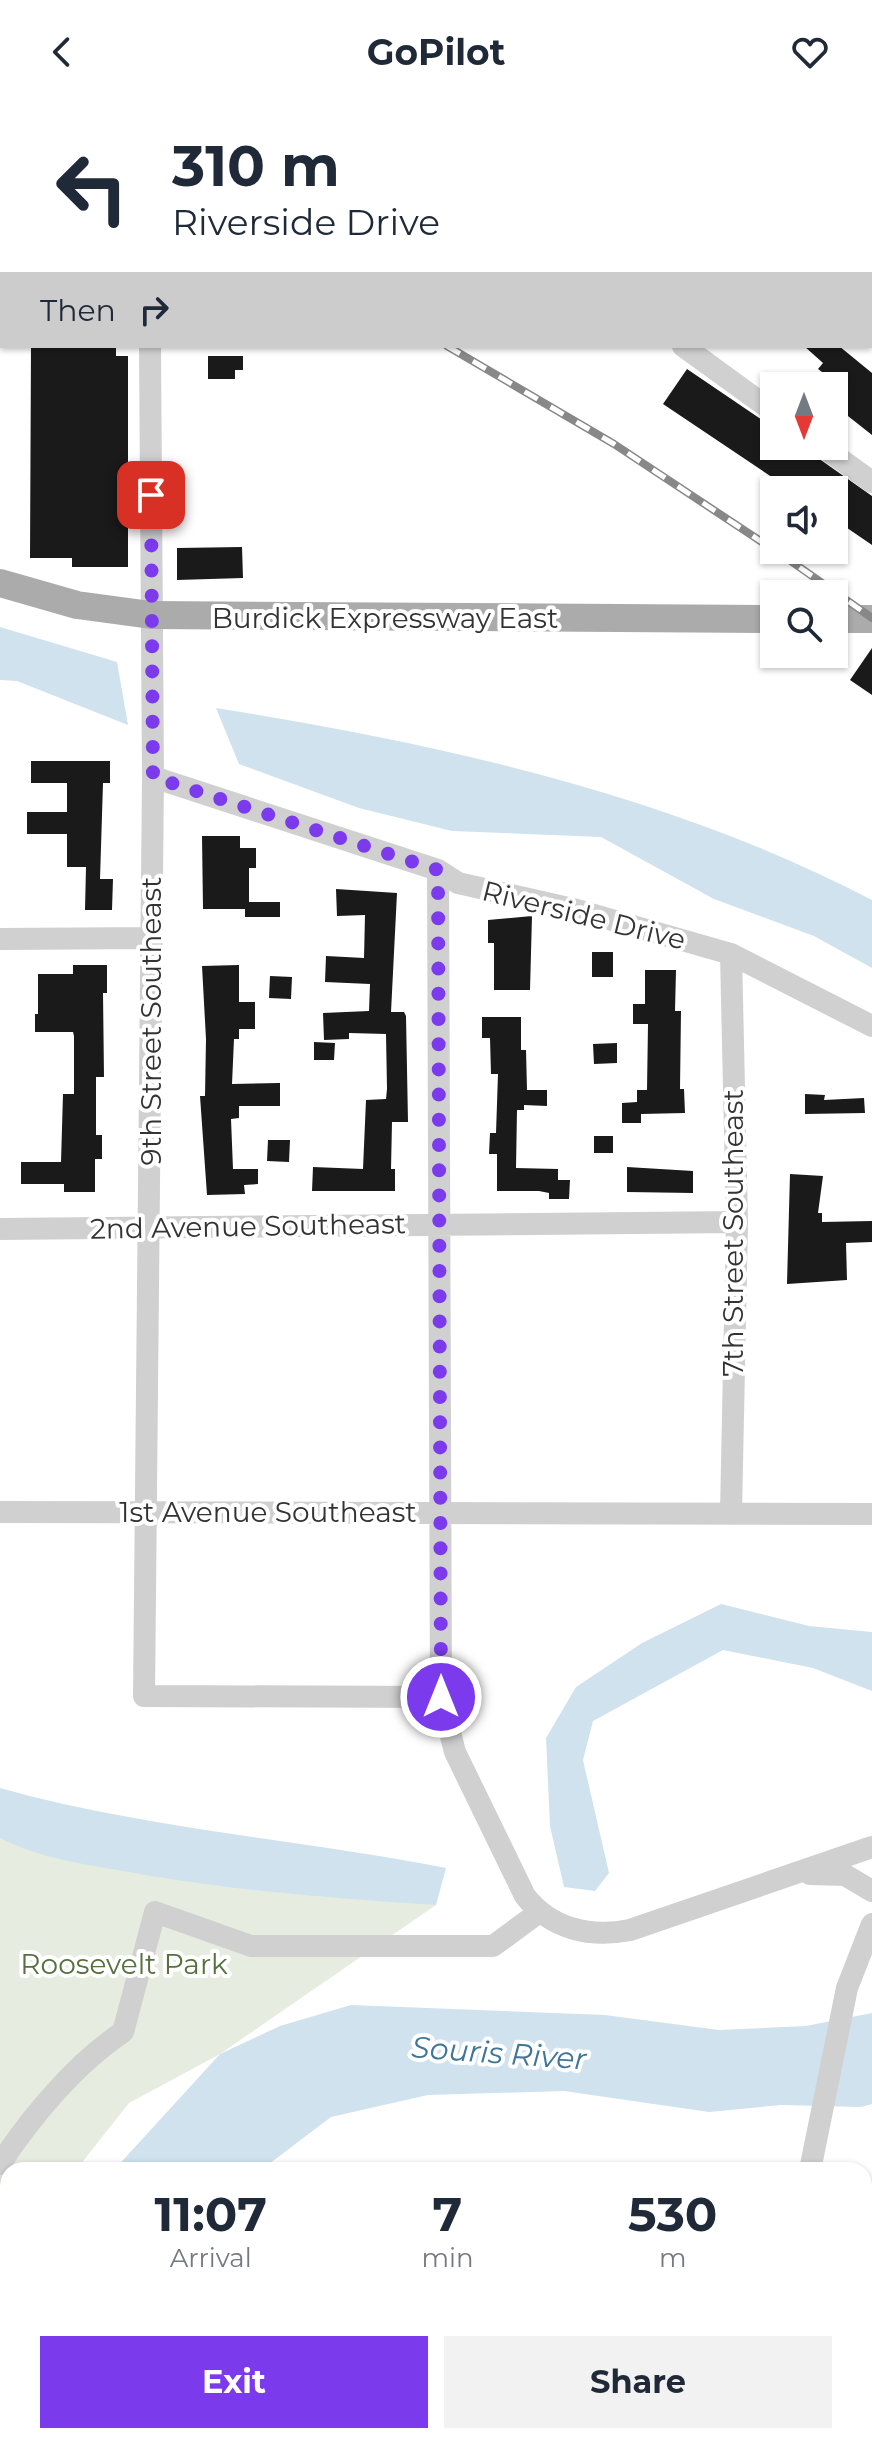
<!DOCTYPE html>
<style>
:root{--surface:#fff;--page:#f2f2f3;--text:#1f2937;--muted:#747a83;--accent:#7c3aed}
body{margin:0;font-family:Montserrat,sans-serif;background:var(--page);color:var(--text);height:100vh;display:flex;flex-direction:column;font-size:30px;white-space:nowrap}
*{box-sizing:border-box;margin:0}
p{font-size:26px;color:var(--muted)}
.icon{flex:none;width:44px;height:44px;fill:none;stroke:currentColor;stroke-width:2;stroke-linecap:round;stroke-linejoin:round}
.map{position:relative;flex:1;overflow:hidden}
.details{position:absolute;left:0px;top:2058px;width:872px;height:282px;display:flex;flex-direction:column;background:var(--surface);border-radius:24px 24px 0 0;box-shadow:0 2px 6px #0004}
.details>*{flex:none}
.top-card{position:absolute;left:0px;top:0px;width:872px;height:244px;box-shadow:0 2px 6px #0004;background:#fff;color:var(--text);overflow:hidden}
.needle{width:52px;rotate:180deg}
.controls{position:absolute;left:760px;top:268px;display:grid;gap:16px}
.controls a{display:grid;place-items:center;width:88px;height:88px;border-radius:0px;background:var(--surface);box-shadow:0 2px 6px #0004;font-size:40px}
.pin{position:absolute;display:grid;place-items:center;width:68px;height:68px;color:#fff;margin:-34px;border-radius:16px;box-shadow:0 4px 12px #0006}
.me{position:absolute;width:88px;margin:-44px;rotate:0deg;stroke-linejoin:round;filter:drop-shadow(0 0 6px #0008)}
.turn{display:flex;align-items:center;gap:28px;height:168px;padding:0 40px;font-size:36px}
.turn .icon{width:104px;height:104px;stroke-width:2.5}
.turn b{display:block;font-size:56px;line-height:68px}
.then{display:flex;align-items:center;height:76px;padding:0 40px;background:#0003;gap:16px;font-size:30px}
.eta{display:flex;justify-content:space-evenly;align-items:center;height:136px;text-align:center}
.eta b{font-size:48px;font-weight:700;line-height:56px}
.action{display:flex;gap:16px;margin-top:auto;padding:16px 40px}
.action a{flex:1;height:92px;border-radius:0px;background:var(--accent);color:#fff;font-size:32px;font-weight:700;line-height:92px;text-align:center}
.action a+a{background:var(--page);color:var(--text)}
header{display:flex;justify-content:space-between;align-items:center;height:104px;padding:0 40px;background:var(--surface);font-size:36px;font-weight:700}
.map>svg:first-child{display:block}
.green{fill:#e6ecdf}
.water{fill:#cfe2ee}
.building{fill:#1a1a1a}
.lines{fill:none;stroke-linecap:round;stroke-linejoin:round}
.minor{stroke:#d0d0d0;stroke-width:22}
.major{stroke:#ababab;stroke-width:28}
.rail-casing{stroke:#888;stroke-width:8}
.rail{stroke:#fff;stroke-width:5;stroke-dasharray:15;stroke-linecap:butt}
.route{stroke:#7c3aed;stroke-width:14;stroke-dasharray:0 25.2}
.labels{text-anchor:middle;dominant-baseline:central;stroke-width:8;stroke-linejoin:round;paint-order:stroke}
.street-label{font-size:28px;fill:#333;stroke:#fff}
.park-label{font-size:28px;fill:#56703f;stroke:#fff}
.water-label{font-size:30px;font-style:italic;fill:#3f7597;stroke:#fff}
</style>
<header><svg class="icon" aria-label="back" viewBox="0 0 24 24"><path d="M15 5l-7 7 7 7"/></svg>GoPilot<svg class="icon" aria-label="heart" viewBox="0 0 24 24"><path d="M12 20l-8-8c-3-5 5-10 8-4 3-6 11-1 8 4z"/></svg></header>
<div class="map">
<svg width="872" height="2339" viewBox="0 0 872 2339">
<rect width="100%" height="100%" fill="#fff"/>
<path class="green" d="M0,1705L436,1801L220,1950L129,1999L76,2066H8V2153L0,2163Z"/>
<path class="water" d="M0,523L117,558L128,621L17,577L0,576Z
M216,604C441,640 669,690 872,796V864L814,832L714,795L601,733L452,727L359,704L239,660Z
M721,1500L809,1522L872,1528V1587L813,1564L723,1546L593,1617L583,1656L609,1769L595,1787L564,1783L550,1722L546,1634L576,1583L642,1539Z
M0,1684C146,1725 298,1735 446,1764L436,1801C329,1794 223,1786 118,1766C76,1759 38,1753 0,1734Z
M351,1901L605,1911L719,1926L806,1922L872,1909V2000L861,2003L781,2001L709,2008L564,1987L428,1991L331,2013L261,2066H114L220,1950L280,1922Z
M8,2181V2289L0,2297V2190Z"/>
<path class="building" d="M31,242H116V252H128V463H72V454H30Z
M804,242H839L872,269V331L834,301V277L818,265L823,259Z
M208,252H243V266H235V275H208Z
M687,265L774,324V342H801L872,392V441L834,415V386H791L663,300Z
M242,443L243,474L177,476V444Z
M872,544V591L850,576Z
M31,657H110V679H103L100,775H113L112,806H85L86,763H67V730H27V708H67V679H31Z
M202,732H240V744H256V764H249V798H280V813H245V805H203Z
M336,785L397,789L391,908H404L406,912L408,1018H392L391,1065H395V1087H312L313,1063L363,1065L366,996L386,995L387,985L386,930L349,929V935L324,936L323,909L369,907L370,880L325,878L326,852L364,854L365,811L337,812Z
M532,812L530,886H494V839H488V816Z
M592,848H613V873H592Z
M73,861H107V889H103L104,973H96V1031H102V1055H95V1088H64V1080H21V1058H61L63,990H74V932L73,928H35V910H38V870H73Z
M239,861V898H255V925H239V935H234L232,980L280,979V1002H239V1014L231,1015L233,1065H258V1080L244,1081L245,1090L207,1091L200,992H205L206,935L202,862Z
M645,866H676L675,907H681L680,985H684L685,1009L641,1010V1019H622V999L637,998V986H647L648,920H633V900H645Z
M270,872L292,873L291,895L269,894Z
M482,913H521V946H526L527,986H547V1002L524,1001V1006H517L516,1064L558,1065V1076H570L569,1095H549V1089L539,1087H497V1050H489L490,1029H496L498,970H491L490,934H482Z
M314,938L335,939L334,956H314Z
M617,939V959L594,960L593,940Z
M805,990L825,991L824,996L864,994L865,1009L805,1010Z
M594,1032H613V1049H594Z
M268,1036H290L289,1058L267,1057Z
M627,1063L693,1067V1089L627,1088Z
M790,1070L823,1072L818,1109H822V1118L872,1117V1138L846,1139L847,1176L787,1180Z"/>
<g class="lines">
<path class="minor" d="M241,0L245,2
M206,2L207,0
M700,2L701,0
M0,83L2,84
M0,218H2
M150,242L153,673L144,1592L441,1593
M683,242L774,308
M822,342L872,378
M153,673L438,766L458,779L577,806L731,850L872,922
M438,766L441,1593L455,1648L525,1792C551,1825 590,1834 630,1826L872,1743
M0,835L152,834
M731,850L737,1118L731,1409
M0,1125L737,1118
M0,1408L872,1410
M810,1770L845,1771L872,1787
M0,2060C31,2013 76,1959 123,1928L155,1808L251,1842H493L538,1809
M810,2066L847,1884L872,1820
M800,2332V2339"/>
<path class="major" d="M486,0L490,2
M870,209L872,211
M0,479L77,501L151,511L774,515
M834,515H872"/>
<defs>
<path id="rail" d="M0,10L2,11
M447,242L614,340L774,446
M775,446L872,514"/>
</defs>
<use href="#rail" class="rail-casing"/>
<use href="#rail" class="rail"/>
</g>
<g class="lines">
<path class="route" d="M151,391L153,673L438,766L441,1593"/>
</g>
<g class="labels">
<g class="street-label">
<text x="385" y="514">Burdick Expressway East</text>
<text transform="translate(584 811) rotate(14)">Riverside Drive</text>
<text transform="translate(151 917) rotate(-90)">9th Street Southeast</text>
<text transform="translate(248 1122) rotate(-1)">2nd Avenue Southeast</text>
<text transform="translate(733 1129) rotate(-90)">7th Street Southeast</text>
<text x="268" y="1408">1st Avenue Southeast</text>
</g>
<g class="park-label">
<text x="124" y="1860">Roosevelt Park</text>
</g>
<g class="water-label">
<text transform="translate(499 1949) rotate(4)">Souris River</text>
</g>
</g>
</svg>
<div class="controls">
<a><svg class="needle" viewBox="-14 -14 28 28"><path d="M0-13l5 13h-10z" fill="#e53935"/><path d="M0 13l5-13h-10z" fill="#747a83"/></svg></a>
<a><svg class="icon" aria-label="sound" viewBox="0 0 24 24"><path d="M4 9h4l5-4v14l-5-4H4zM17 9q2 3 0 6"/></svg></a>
<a><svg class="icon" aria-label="search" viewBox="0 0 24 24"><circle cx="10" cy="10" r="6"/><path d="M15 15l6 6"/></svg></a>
</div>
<div class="pin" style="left:151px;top:391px;background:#d93025"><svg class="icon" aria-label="arrive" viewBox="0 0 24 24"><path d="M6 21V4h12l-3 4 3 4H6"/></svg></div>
<svg class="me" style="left:441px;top:1593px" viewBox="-20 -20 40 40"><circle r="17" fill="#7c3aed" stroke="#fff" stroke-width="3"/><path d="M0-11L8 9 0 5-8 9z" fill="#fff"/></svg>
<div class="top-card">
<div class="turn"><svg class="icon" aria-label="left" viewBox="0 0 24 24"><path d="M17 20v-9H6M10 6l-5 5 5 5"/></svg><div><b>310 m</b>Riverside Drive</div></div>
<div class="then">Then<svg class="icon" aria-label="right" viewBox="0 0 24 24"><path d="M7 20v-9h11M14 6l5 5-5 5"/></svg></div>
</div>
<section class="details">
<div class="eta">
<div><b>11:07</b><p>Arrival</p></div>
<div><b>7</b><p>min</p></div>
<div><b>530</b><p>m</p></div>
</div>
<div class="action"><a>Exit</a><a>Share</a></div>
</section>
</div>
